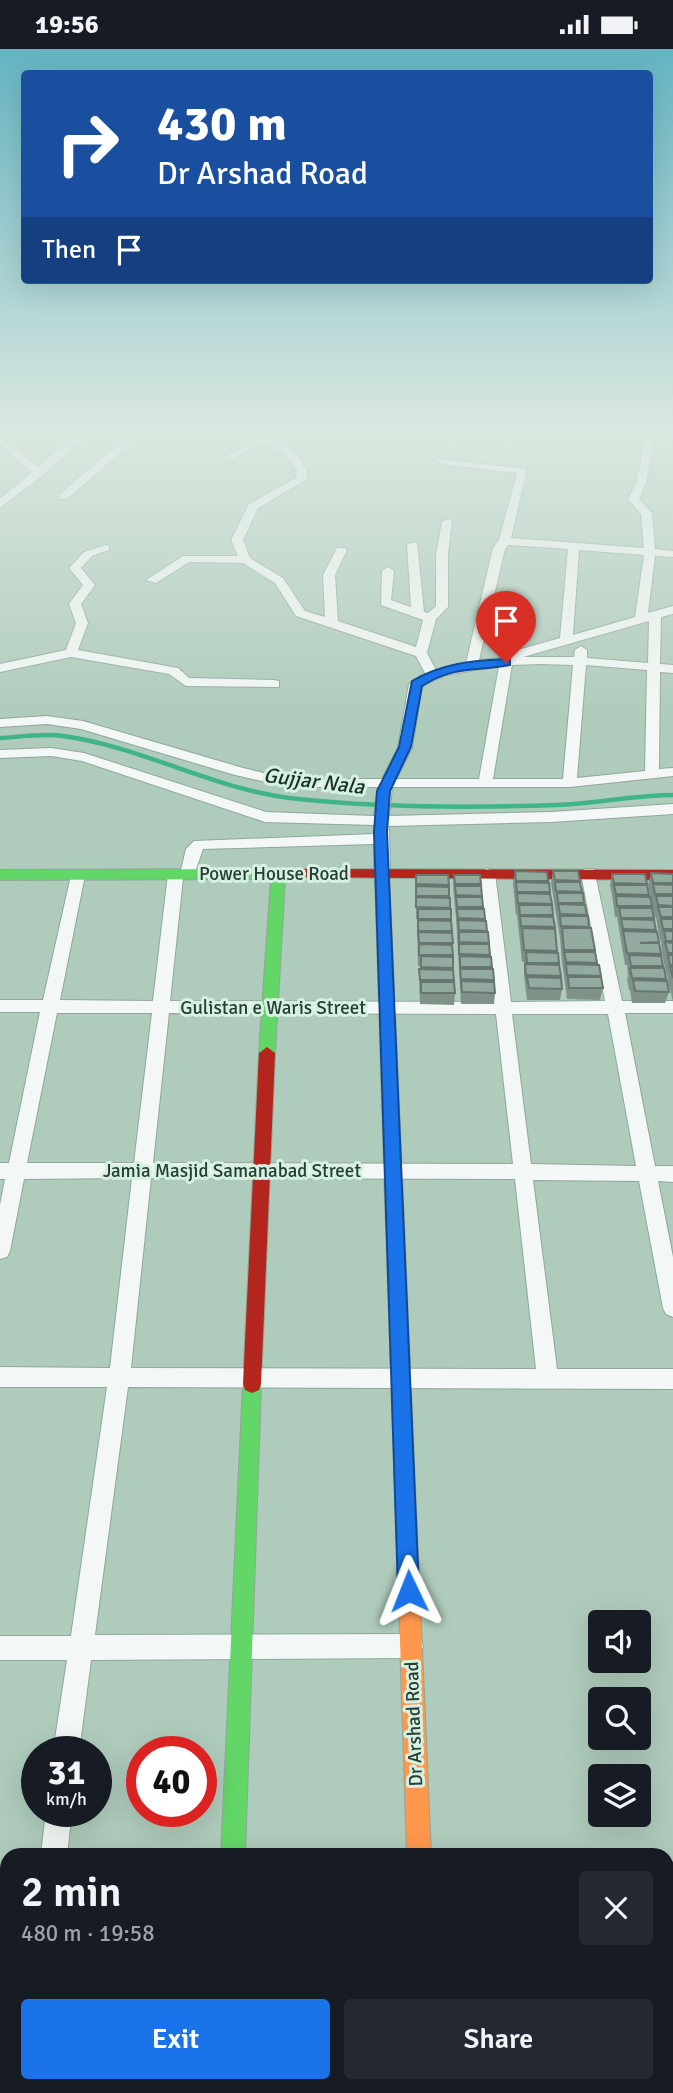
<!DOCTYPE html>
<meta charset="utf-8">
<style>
:root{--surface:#171b24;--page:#242831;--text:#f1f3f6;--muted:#9ea1a6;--accent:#1a73e8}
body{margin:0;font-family:Signika,sans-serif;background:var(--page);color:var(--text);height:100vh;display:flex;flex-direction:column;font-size:26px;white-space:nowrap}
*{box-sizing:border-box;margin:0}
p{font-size:23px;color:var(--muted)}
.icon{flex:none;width:38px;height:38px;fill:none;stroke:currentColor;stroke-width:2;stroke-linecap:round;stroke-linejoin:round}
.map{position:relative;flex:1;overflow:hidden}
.sheet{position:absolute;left:0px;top:1799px;width:674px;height:245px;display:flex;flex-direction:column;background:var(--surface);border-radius:21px 21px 0 0;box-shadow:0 7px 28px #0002}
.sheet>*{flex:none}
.guide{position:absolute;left:21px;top:21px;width:632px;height:214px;border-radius:7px;box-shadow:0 7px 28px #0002;background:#1a4fa0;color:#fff;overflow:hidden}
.controls{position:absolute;left:588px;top:1561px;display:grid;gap:14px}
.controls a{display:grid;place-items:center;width:63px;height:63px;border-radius:7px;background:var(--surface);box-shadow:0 7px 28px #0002;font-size:35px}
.speed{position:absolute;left:21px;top:1687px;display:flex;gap:14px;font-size:35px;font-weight:700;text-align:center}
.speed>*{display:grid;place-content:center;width:91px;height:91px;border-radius:50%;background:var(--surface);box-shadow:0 7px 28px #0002;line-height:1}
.speed small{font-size:18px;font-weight:400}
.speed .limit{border:10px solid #d22;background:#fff;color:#111}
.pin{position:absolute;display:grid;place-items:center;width:60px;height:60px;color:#fff;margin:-72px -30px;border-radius:50% 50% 50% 0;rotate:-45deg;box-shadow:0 0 7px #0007}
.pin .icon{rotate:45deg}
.me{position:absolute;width:77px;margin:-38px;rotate:358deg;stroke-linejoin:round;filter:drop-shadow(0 0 5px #0008)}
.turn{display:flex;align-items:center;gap:24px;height:147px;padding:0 21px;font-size:32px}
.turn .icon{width:91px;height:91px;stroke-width:2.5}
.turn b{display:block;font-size:49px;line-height:60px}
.then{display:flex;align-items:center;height:66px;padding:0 21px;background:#0003;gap:14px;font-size:26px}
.round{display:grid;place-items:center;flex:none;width:74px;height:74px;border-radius:7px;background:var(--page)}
.headline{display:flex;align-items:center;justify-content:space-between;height:119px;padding:0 21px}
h1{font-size:42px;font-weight:600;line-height:52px}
.cta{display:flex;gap:14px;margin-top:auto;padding:14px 21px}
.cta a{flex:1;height:80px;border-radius:7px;background:var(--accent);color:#fff;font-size:28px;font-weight:600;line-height:80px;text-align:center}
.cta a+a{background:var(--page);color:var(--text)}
.status{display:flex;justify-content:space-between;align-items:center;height:49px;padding:0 35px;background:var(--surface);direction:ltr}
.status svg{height:19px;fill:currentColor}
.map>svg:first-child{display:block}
.green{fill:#b5bc87}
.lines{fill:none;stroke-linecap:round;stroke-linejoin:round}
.stream{stroke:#3eb488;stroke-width:4.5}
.street-casing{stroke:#90a79b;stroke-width:2}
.fast-casing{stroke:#90a79b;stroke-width:2}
.slow-casing{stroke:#90a79b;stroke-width:2}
.jam-casing{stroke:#90a79b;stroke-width:2}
.street{fill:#f3f7f5;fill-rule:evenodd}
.fast{fill:#63d668;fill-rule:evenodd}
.slow{fill:#ff974d;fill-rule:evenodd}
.jam{fill:#b3261e;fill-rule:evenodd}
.wall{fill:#7e9288}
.building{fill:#93aa9e;stroke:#67776f;stroke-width:2}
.route{fill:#1a73e8;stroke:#114b97;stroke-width:2}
.labels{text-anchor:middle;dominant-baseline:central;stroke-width:6;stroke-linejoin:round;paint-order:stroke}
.street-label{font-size:19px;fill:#283e33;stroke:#d6f1e2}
.water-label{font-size:21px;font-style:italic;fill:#1a3025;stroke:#d6f1e2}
</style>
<div class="status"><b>19:56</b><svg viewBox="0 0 49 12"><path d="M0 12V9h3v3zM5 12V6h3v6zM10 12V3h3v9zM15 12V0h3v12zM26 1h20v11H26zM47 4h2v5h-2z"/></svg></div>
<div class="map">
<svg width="673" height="2044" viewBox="0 0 673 2044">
<rect width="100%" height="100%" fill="#aecbbb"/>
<path class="green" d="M0,1954H7V2037H25L24,2044H0Z"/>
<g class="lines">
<path class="stream" d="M0,689C20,688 43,684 63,687C144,698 216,742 298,750C384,759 471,759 557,756C596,755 634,746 673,746"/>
<defs>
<path id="street" d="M75,386H87L43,426L0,459V450L32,423L0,396V388L38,418Z
M129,386H141L67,450H59V446Z
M264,386L294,402L307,421L306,431L258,459L243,491L250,509L283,529L305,562L325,568L323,526L337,499H345L347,501L335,526L338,572L416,598L423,571L381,556L382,522L388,518L394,522L391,551L411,558L407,495L417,493L424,563L428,564L436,557V506L442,472L452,470L448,506V558L436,570L427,604L436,621L466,614L493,499L499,491L517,424L441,415L436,412L437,410L527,420L511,489L644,499L641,465L628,450L636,434L646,388L643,386H673V392L655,390L646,434L639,450L652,464L655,500L673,502V508L655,507L648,564L673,557V565L661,568L660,615L673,616V624L660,623L659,720L673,719V727L570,738H392L389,767L551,763L673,755V765L551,773L389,777L390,825L382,830L374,825V795L203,800L193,829H183L170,952L494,953L479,824L487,819L495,824L511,953L605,952L581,824L584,820H594L622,952H673V964H625L655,1117H673V1133L658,1132L673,1208V1268L666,1265L663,1259L639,1132L533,1131L557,1320H673V1340L128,1338L95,1586L411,1585L420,1588L423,1597L420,1606L411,1609L91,1611L79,1703H53L67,1611H0V1587H71L107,1338H0V1318L110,1319L132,1129L24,1130L10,1202L7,1208L0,1210V1156L5,1130H0V1114H9L40,963H0V951H43L72,822H82L85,826L60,951L153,952L168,825L171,821H181L186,800L194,792L374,785V776L265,773L82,712L51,707L0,709V701L51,699L84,704L266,763L374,767L378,738H289L235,726L81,680L47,675L0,678V670L47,667L83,672L243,719L289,730H382L398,699L409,635L426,626L416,607L296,567L275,534L243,514L189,513L156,534L146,531L183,507H238L231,491L249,455L296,429L297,421L286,406L262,393L233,410L224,408ZM508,496L568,500L560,589L511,603L510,608L479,611L505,500ZM579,501L644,506L635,568L573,586ZM649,572L648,614L587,609V601L581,597L575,601L574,608H523ZM541,615L573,616L563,730H493L512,616ZM586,616L647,621L645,722L577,729ZM499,617L479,730H396L412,699L422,637L446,626ZM57,964H152L134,1114H27ZM169,964L496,965L513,1115L153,1114ZM512,965H608L636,1117L531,1115ZM151,1129L515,1130L536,1320L131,1319Z
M105,496L109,497V501L92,507L81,519L95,536L81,555L88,574L78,601L178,619L189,629L274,631L279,632V638L186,637L169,625L71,608L0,623V615L66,601L76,574L69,555L83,536L69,519L84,503Z
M46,1762H72L67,1806H41Z
M0,1940H7V1968H0Z
M10,2037H40L39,2044H9Z
M207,2037H237V2044H207Z"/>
<path id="fast" d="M278,820H292L299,825L297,828L285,830L275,1004L267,1010L259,1004L271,830L0,831V821Z
M252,1326L259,1329L261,1335L245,1806H221L243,1335L245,1329Z"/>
<path id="slow" d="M382,820L389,825L403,1150L400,1155L394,1157L388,1155L385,1150L375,825Z
M405,1427L412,1430L415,1437L431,1806H407L395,1437L398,1430Z
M415,2037H441V2044H415Z"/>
<path id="jam" d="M292,820L673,821V831L287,828L285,825Z
M267,998L275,1004L261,1335L259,1341L252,1344L245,1341L243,1335L259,1004Z
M394,1143L400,1145L403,1150L415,1437L412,1444L405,1447L398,1444L395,1437L385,1150L388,1145Z"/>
</defs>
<use href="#street" class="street-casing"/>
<use href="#fast" class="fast-casing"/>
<use href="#slow" class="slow-casing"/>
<use href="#jam" class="jam-casing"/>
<use href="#street" class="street"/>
<use href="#fast" class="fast"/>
<use href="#slow" class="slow"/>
<use href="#jam" class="jam"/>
</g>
<path class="wall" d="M440,386H456L452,392Z
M515,822L548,832L562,940L560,951H527L524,927V913H522L517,866H516L515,856L513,834Z
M553,822L580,832L582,844L595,901L597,916L601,927L603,939L600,951L567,950L562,912L560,889L551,834Z
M651,824L673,825V953L662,905L661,892L660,891L656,868H655L648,836Z
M612,825L647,835L656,883L659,893L660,906L666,930L665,932L669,943L665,954H632L630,941H629L627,930L628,927L627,916H625L617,868H615L612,846L610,836Z
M416,826H448L455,944L454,956L420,955L419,931L420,917H418L417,870H416Z
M454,826H480L484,872H486L491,920L494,931L495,944L494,955H461L456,869L453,837Z"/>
<path class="building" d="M515,822L547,823L548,832H516Z
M553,822H578L580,832L555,831Z
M651,824L673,825V834H653Z
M612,825H645L647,835L614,834Z
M416,826H448L449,836L416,835Z
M454,826H480L481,835H455Z
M516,833L549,834L550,843H517Z
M555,833H580L582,843L556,842Z
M653,835L673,836V845H655Z
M614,836H647L649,846L616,845Z
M416,837L449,838V847H416Z
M455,837H481L482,847L456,846Z
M517,844L550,845L552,855L518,854Z
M557,844H583L584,854H558Z
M616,847L650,848L652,857H617Z
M656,847H673V857L658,856Z
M416,848L450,849V859L416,858Z
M456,848H482L483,858H457Z
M558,855L585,856L587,866L560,865Z
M519,856H552L553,866H520Z
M658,858H673V868H661Z
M619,859H652L654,869H621Z
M418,860H451V870H418Z
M457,860H484L485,870L458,869Z
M520,867L553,868L555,878L521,877Z
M560,867H588L589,878L561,877Z
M621,870L654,871L656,881L623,880Z
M661,870H673V880H663Z
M418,871L451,872L452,882H418Z
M458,871L486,872L487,882L459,881Z
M522,879L555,880L557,902L524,901Z
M562,879H591L595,901H564Z
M623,882L657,883L659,893L640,894H659L661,905L627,904Z
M664,882H673V892H666Z
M418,883L452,884L453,894H419Z
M459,883H488L489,894L459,893Z
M665,893L673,894V904H668Z
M419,895L452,896L453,906H419Z
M459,895H489L490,906L459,905Z
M526,903L558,904L559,914H527Z
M564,903H595L597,914L566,913Z
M629,906L661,907L663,917H631Z
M668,906H673V916H670Z
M421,907L453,908V919L421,918Z
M460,907L491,908L492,918H460Z
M525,915L559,916L561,927L526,926Z
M566,915L599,916L601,927L567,926Z
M670,918H673V929Z
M630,919H664L666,930L632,929Z
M419,920L453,921L454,931H420Z
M460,920H493L494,931L461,930Z
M527,928L561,929L562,940L529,939Z
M568,928H601L603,939H569Z
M633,931L667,932L669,943L635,942Z
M461,932L494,933L495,944L462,943Z
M421,933H454L455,944H421Z"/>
<linearGradient id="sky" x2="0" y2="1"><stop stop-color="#64b4c2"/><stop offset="0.57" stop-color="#dbe8e0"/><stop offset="1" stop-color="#dbe8e0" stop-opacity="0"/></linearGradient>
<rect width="673" height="672" fill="url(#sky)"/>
<path class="route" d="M506,610L510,611V616C475,623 456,616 422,637L411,698L390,742L387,783L419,1542L416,1549L409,1552L401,1549L398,1542L374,783L377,742L399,698L412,632C441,615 473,611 506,610Z"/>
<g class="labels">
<g class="street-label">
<text x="274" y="825">Power House Road</text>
<text x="273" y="959">Gulistan e Waris Street</text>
<text x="232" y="1122">Jamia Masjid Samanabad Street</text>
<text transform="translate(414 1675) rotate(-92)">Dr Arshad Road</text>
</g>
<g class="water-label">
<text transform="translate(314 732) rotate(7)">Gujjar Nala</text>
</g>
</g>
</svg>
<div class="controls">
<a><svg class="icon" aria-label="sound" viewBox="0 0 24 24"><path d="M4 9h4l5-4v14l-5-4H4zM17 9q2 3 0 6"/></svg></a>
<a><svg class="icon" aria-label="search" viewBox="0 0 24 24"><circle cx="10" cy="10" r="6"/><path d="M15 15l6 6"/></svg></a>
<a><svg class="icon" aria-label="layers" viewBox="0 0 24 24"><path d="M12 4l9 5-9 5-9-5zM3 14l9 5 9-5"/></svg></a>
</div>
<div class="speed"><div>31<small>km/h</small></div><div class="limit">40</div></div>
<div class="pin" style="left:506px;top:614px;background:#d93025"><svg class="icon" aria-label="arrive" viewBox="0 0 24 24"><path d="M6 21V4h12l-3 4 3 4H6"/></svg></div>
<svg class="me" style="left:409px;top:1542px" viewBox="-20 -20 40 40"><path d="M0-17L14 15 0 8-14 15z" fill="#1a73e8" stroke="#fff" stroke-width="4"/></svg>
<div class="guide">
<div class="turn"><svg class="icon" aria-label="right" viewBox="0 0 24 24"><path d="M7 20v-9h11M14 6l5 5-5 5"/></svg><div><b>430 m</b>Dr Arshad Road</div></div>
<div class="then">Then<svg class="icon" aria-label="arrive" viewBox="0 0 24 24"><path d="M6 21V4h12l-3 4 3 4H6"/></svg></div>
</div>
<section class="sheet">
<div class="headline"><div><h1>2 min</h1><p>480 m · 19:58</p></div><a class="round"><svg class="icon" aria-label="close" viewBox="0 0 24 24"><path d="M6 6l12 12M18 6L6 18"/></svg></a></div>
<div class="cta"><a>Exit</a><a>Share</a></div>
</section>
</div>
